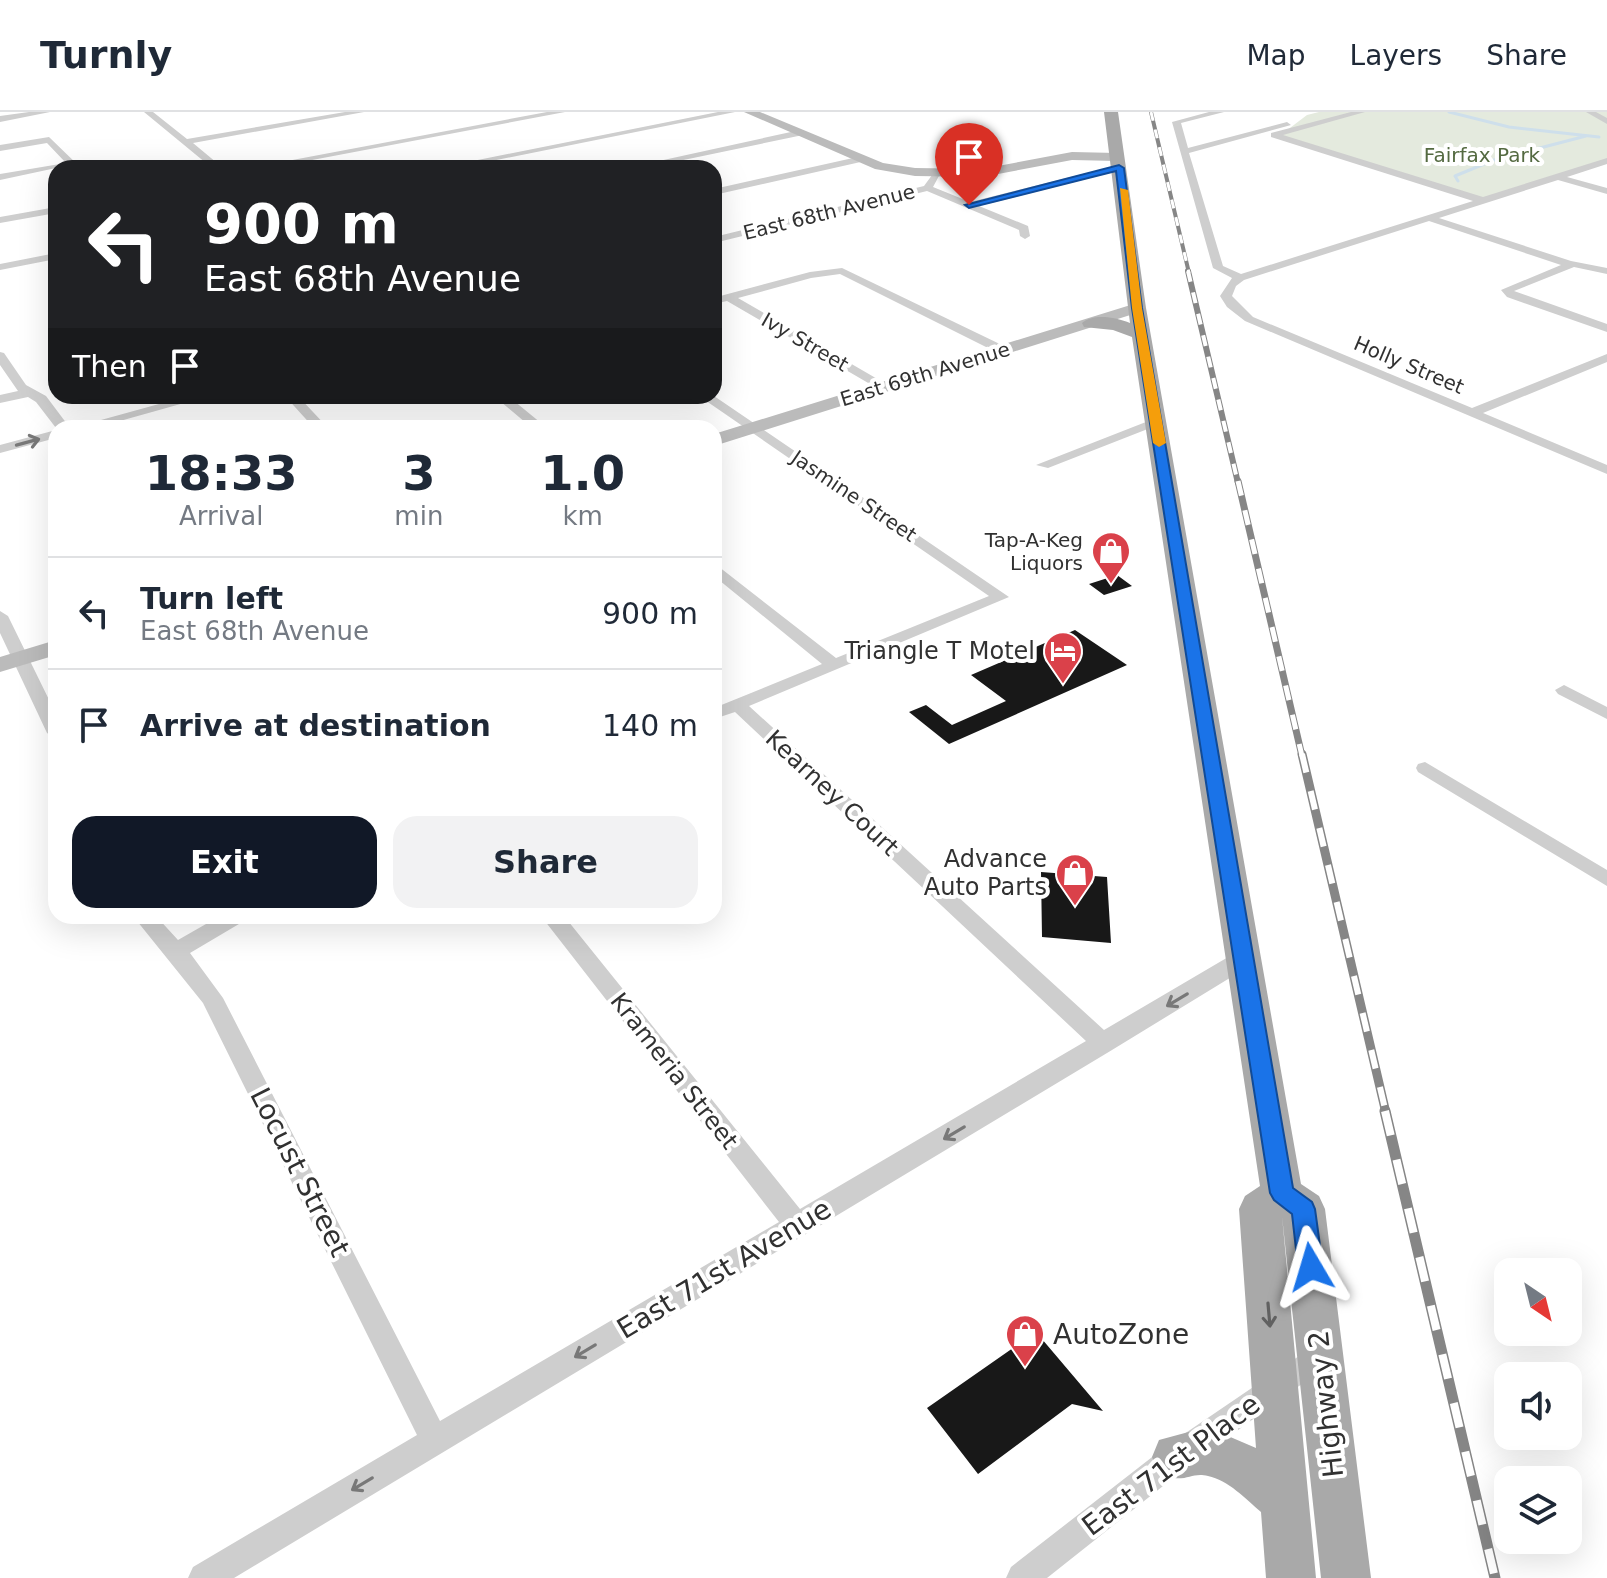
<!DOCTYPE html>
<style>
:root{--surface:#fff;--page:#f2f2f3;--text:#1f2937;--muted:#747a83;--line:#e0e1e3;--accent:#111827}
body{margin:0;font-family:"DejaVu Sans",sans-serif;background:var(--page);color:var(--text);height:100vh;display:flex;flex-direction:column;font-size:30px;white-space:nowrap}
*{box-sizing:border-box;margin:0}
p{font-size:26px;color:var(--muted)}
.icon{flex:none;width:44px;height:44px;fill:none;stroke:currentColor;stroke-width:2;stroke-linecap:round;stroke-linejoin:round}
.map{position:relative;flex:1;overflow:hidden}
.details{position:absolute;left:48px;top:308px;width:674px;height:504px;display:flex;flex-direction:column;background:var(--surface);border-radius:24px;box-shadow:0 8px 32px #0002}
.details>*{flex:none}
.top-card{position:absolute;left:48px;top:48px;width:674px;height:244px;border-radius:24px;box-shadow:0 8px 32px #0002;background:#202124;color:#fff;overflow:hidden}
.needle{width:52px;rotate:145deg}
.buttons{position:absolute;left:1494px;top:1146px;display:grid;gap:16px}
.buttons a{display:grid;place-items:center;width:88px;height:88px;border-radius:16px;background:var(--surface);box-shadow:0 8px 32px #0002;font-size:40px}
.pin{position:absolute;display:grid;place-items:center;width:68px;height:68px;color:#fff;margin:-82px -34px;border-radius:50% 50% 50% 0;rotate:-45deg;box-shadow:0 0 8px #0007}
.pin .icon{rotate:45deg}
.me{position:absolute;width:88px;margin:-44px;rotate:353deg;stroke-linejoin:round;filter:drop-shadow(0 0 6px #0008)}
.turn{display:flex;align-items:center;gap:28px;height:168px;padding:0 24px;font-size:36px}
.turn .icon{width:104px;height:104px;stroke-width:2.5}
.turn b{display:block;font-size:56px;line-height:68px}
.then{display:flex;align-items:center;height:76px;padding:0 24px;background:#0003;gap:16px;font-size:30px}
.eta{display:flex;justify-content:space-evenly;align-items:center;height:136px;text-align:center}
.eta b{font-size:48px;font-weight:800;line-height:56px}
.action{display:flex;gap:16px;margin-top:auto;padding:16px 24px}
.action a{flex:1;height:92px;border-radius:24px;background:var(--accent);color:#fff;font-size:32px;font-weight:800;line-height:92px;text-align:center}
.action a+a{background:var(--page);color:var(--text)}
ul{padding:0;list-style:none}
li{display:flex;align-items:center;gap:24px;height:112px;padding:0 24px;border-top:2px solid var(--line)}
li div{flex:1}
li b{display:block;font-size:30px}
li em{font-style:normal}
header{display:flex;align-items:center;gap:48px;box-sizing:border-box;height:112px;padding:0 40px;background:var(--surface);border-bottom:2px solid var(--line)}
header strong{font-size:38px}
nav{display:flex;gap:44px;margin-inline-start:auto;font-size:28px}
.map>svg:first-child{display:block}
.green{fill:#e4eade}
.lines{fill:none;stroke-linecap:round;stroke-linejoin:round}
.stream{stroke:#cedfeb;stroke-width:3}
.building{fill:#181818}
.street{fill:#cecece;fill-rule:evenodd}
.secondary{fill:#bbb;fill-rule:evenodd}
.primary{fill:#a9a9a9;fill-rule:evenodd}
.rail-far4-casing{stroke:#868686;stroke-width:4}
.rail-far3-casing{stroke:#868686;stroke-width:6}
.rail-far2-casing{stroke:#868686;stroke-width:7}
.rail-far1-casing{stroke:#868686;stroke-width:9}
.rail-casing{stroke:#868686;stroke-width:11}
.rail-far4{stroke:#fff;stroke-width:3;stroke-dasharray:9;stroke-linecap:butt}
.rail-far3{stroke:#fff;stroke-width:4;stroke-dasharray:11;stroke-linecap:butt}
.rail-far2{stroke:#fff;stroke-width:5;stroke-dasharray:15;stroke-linecap:butt}
.rail-far1{stroke:#fff;stroke-width:6;stroke-dasharray:19;stroke-linecap:butt}
.rail{stroke:#fff;stroke-width:8;stroke-dasharray:25;stroke-linecap:butt}
.oneway{stroke:#787878}
.oneway2{stroke:#616161}
.route{fill:#1a73e8;stroke:#114b97;stroke-width:2}
.slow{fill:#f59e0b}
.labels{text-anchor:middle;dominant-baseline:central;stroke-width:8;stroke-linejoin:round;paint-order:stroke}
.far-park-label{font-size:20px;fill:#546a41;stroke:#fff}
.far-street-label{font-size:20px;fill:#313131;stroke:#fff}
.far-poi-label{font-size:20px;fill:#313131;stroke:#fff;text-anchor:end}
.poi-label{font-size:24px;fill:#313131;stroke:#fff;text-anchor:end}
.street-label{font-size:24px;fill:#313131;stroke:#fff}
.near-street-label{font-size:28px;fill:#313131;stroke:#fff}
.near-poi-label{font-size:28px;fill:#313131;stroke:#fff;text-anchor:start}
</style>
<header>
<strong>Turnly</strong>
<nav><a>Map</a><a>Layers</a><a>Share</a></nav>
</header>
<div class="map">
<svg width="1607" height="1466" viewBox="0 0 1607 1466">
<rect width="100%" height="100%" fill="#fff"/>
<path class="green" d="M1319,0H1607V49L1484,89L1278,25L1307,3Z"/>
<g class="lines">
<path class="stream" d="M1449,0L1509,15L1599,25
M1458,69L1455,64L1494,48L1586,24"/>
</g>
<path class="building" d="M1117,463L1132,474L1104,483L1089,472Z
M1075,518L1127,553L949,632L909,600L926,593L952,613L1006,589L971,563Z
M1041,760L1107,765L1111,831L1042,825Z
M1036,1220L1103,1299L1072,1292L978,1362L927,1296Z"/>
<g class="lines">
<path class="street" d="M29,0H50L0,10V4Z
M144,0H153L187,27L345,0H364L193,31L223,56H212Z
M547,0H565L270,56H250Z
M718,0H735L457,56H438Z
M1209,0H1224L1181,11L1188,36L1287,10L1291,13L1189,41L1223,154L1241,162L1473,89L1271,25V21L1351,0H1365L1283,23L1483,85L1607,46V52L1567,65L1607,76V82L1558,68L1439,106L1571,149L1607,156V162L1574,155L1514,179L1607,212V220L1507,185L1501,178L1561,153L1429,109L1244,168L1236,174L1232,184L1253,205L1472,296L1607,242V250L1483,301L1607,353V362L1245,209L1227,195L1220,184L1232,166L1213,156L1172,10Z
M1586,0H1596L1607,6V12Z
M800,18L803,23L645,56H627Z
M49,25L81,56H56L0,68V62L66,51L47,31L0,39V33Z
M862,44L865,49L714,83V77Z
M1119,53L1122,58L979,94L1028,114L1030,124L1025,127L1020,124L1019,118L927,79L714,131V125L924,74L935,59L940,62L933,75L970,90Z
M56,95V101L0,111V105Z
M56,141V147L0,158V152Z
M842,156L1006,235L1008,238L998,241L840,162L811,166L738,186L886,272V278L882,279L727,189L714,192V186L724,183L810,160Z
M0,240L4,241L26,273L46,284L70,316H56L36,290L28,285L0,291V283L18,279L0,253Z
M188,284H209L95,316H72Z
M285,284H298L328,316H314Z
M494,284H508L547,316H532Z
M699,284H714L1009,485L749,594L1104,918L1235,841H1251L1254,847L1251,853L1112,938L234,1466H188L193,1455L417,1323L203,891L133,804H156L178,828L220,804H248L244,809L190,841L223,886L440,1309L779,1110L541,804H564L800,1097L1086,929L735,600L714,607V596L822,552L714,464V451L836,546L989,484Z
M1151,308L1163,311L1048,356L1036,353Z
M56,318V326L0,341V333Z
M0,499L8,504L56,602V627L47,621L0,521Z
M1564,573L1607,595V607L1558,582L1555,578Z
M1425,650L1607,758V774L1418,660L1416,656L1418,652Z
M1321,1229L1331,1233L1335,1242L1331,1251L1187,1355L1047,1466H1006L1011,1455L1165,1335Z"/>
<path class="secondary" d="M744,0H760L883,51L915,56L982,57L1072,40L1117,41L1123,45L1117,49L1072,48L982,65L915,64L875,57Z
M1137,191L1143,193V199L714,334V322Z
M56,528V543L0,560V545Z"/>
<path class="primary" d="M1104,0H1118L1146,196L1301,1072L1319,1084L1325,1097L1371,1466H1321L1282,1104L1316,1466H1266L1261,1400C1246,1387 1228,1368 1208,1364C1190,1359 1186,1373 1159,1362L1152,1345L1159,1328L1207,1315L1256,1336L1239,1097L1245,1084L1260,1074L1132,225L1113,218L1084,215L1082,211C1093,201 1116,205 1130,211Z"/>
<defs>
<path id="rail-far4" d="M1151,0L1189,161"/>
<path id="rail-far3" d="M1188,159L1238,371"/>
<path id="rail-far2" d="M1238,369L1302,644"/>
<path id="rail-far1" d="M1302,642L1386,1001"/>
<path id="rail" d="M1385,999L1495,1466"/>
</defs>
<use href="#rail-far4" class="rail-far4-casing"/>
<use href="#rail-far3" class="rail-far3-casing"/>
<use href="#rail-far2" class="rail-far2-casing"/>
<use href="#rail-far1" class="rail-far1-casing"/>
<use href="#rail" class="rail-casing"/>
<use href="#rail-far4" class="rail-far4"/>
<use href="#rail-far3" class="rail-far3"/>
<use href="#rail-far2" class="rail-far2"/>
<use href="#rail-far1" class="rail-far1"/>
<use href="#rail" class="rail"/>
</g>
<defs><path id="oneway-shaft" d="M-6 0H5M1.5-3L5.5 0L1.5 3" fill="none" stroke-width="1.6" stroke-linecap="round" stroke-linejoin="round" transform="scale(2)"/></defs>
<g class="oneway">
<use href="#oneway-shaft" transform="translate(28 330) rotate(-15)"/>
<use href="#oneway-shaft" transform="translate(1177 888) rotate(149)"/>
<use href="#oneway-shaft" transform="translate(954 1021) rotate(149)"/>
<use href="#oneway-shaft" transform="translate(585 1239) rotate(149)"/>
<use href="#oneway-shaft" transform="translate(362 1372) rotate(149)"/>
</g>
<use class="oneway2" href="#oneway-shaft" transform="translate(1269 1203) rotate(85)"/>
<path class="route" d="M1119,53L1124,56L1142,196L1293,1076L1312,1090L1315,1097L1323,1155L1319,1163L1311,1166L1302,1163L1298,1155L1292,1102L1274,1088L1270,1081L1132,196L1116,59L969,96L965,93Z"/>
<path class="slow" d="M1120,76L1128,78L1142,196L1166,331L1159,335L1153,331L1132,196Z"/>
<defs>
<symbol id="shop-pin" viewBox="-11 -11 22 30"><path d="M0 17L-7.5 6A9.5 9.5 0 1 1 7.5 6Z" fill="#da414a" stroke="#fff"/><path d="M-5-2.5h2.3a2.7 3.5 0 0 1 5.4 0H5L5.5 6h-11ZM-1.5-2.5h3a1.5 2.3 0 0 0-3 0Z" fill="#fff"/></symbol>
<symbol id="hotel-pin" viewBox="-11 -11 22 30"><path d="M0 17L-7.5 6A9.5 9.5 0 1 1 7.5 6Z" fill="#da414a" stroke="#fff"/><path d="M-6-4.5h1.5V1H6V5H4.5V3h-9V5H-6ZM-4 0a1.8 1.8 0 1 1 3.6 0ZM.5 0V-2.5h3Q6-2.5 6 0Z" fill="#fff"/></symbol>
</defs>
<g fill-rule="evenodd">
<use href="#shop-pin" x="1089" y="417" width="44" height="60"/>
<use href="#hotel-pin" x="1041" y="517" width="44" height="60"/>
<use href="#shop-pin" x="1053" y="739" width="44" height="60"/>
<use href="#shop-pin" x="1003" y="1200" width="44" height="60"/>
</g>
<g class="labels">
<g class="far-park-label">
<text x="1482" y="43">Fairfax Park</text>
</g>
<g class="far-street-label">
<text transform="translate(829 100) rotate(-14)">East 68th Avenue</text>
<text transform="translate(805 230) rotate(30)">Ivy Street</text>
<text transform="translate(1409 253) rotate(23)">Holly Street</text>
<text transform="translate(925 262) rotate(-17)">East 69th Avenue</text>
<text transform="translate(854 384) rotate(34)">Jasmine Street</text>
</g>
<g class="far-poi-label">
<text x="1083" y="428">Tap-A-Keg<tspan x="1083" dy="23">Liquors</tspan></text>
</g>
<g class="poi-label">
<text x="1035" y="539">Triangle T Motel</text>
<text x="1047" y="747">Advance<tspan x="1047" dy="28">Auto Parts</tspan></text>
</g>
<g class="street-label">
<text transform="translate(832 681) rotate(43)">Kearney Court</text>
<text transform="translate(674 959) rotate(52)">Krameria Street</text>
</g>
<g class="near-street-label">
<text transform="translate(300 1060) rotate(63)">Locust Street</text>
<text transform="translate(724 1157) rotate(-31)">East 71st Avenue</text>
<text transform="translate(1326 1292) rotate(-96)">Highway 2</text>
<text transform="translate(1171 1353) rotate(-37)">East 71st Place</text>
</g>
<g class="near-poi-label">
<text x="1053" y="1222">AutoZone</text>
</g>
</g>
</svg>
<div class="buttons">
<a><svg class="needle" viewBox="-14 -14 28 28"><path d="M0-13l5 13h-10z" fill="#e53935"/><path d="M0 13l5-13h-10z" fill="#747a83"/></svg></a>
<a><svg class="icon" aria-label="sound" viewBox="0 0 24 24"><path d="M4 9h4l5-4v14l-5-4H4zM17 9q2 3 0 6"/></svg></a>
<a><svg class="icon" aria-label="layers" viewBox="0 0 24 24"><path d="M12 4l9 5-9 5-9-5zM3 14l9 5 9-5"/></svg></a>
</div>
<div class="pin" style="left:969px;top:93px;background:#d93025"><svg class="icon" aria-label="arrive" viewBox="0 0 24 24"><path d="M6 21V4h12l-3 4 3 4H6"/></svg></div>
<svg class="me" style="left:1311px;top:1155px" viewBox="-20 -20 40 40"><path d="M0-17L14 15 0 8-14 15z" fill="#1a73e8" stroke="#fff" stroke-width="4"/></svg>
<div class="top-card">
<div class="turn"><svg class="icon" aria-label="left" viewBox="0 0 24 24"><path d="M17 20v-9H6M10 6l-5 5 5 5"/></svg><div><b>900 m</b>East 68th Avenue</div></div>
<div class="then">Then<svg class="icon" aria-label="arrive" viewBox="0 0 24 24"><path d="M6 21V4h12l-3 4 3 4H6"/></svg></div>
</div>
<section class="details">
<div class="eta">
<div><b>18:33</b><p>Arrival</p></div>
<div><b>3</b><p>min</p></div>
<div><b>1.0</b><p>km</p></div>
</div>
<ul>
<li><svg class="icon" aria-label="left" viewBox="0 0 24 24"><path d="M17 20v-9H6M10 6l-5 5 5 5"/></svg><div><b>Turn left</b><p>East 68th Avenue</p></div><em>900 m</em></li>
<li><svg class="icon" aria-label="arrive" viewBox="0 0 24 24"><path d="M6 21V4h12l-3 4 3 4H6"/></svg><div><b>Arrive at destination</b></div><em>140 m</em></li>
</ul>
<div class="action"><a>Exit</a><a>Share</a></div>
</section>
</div>
